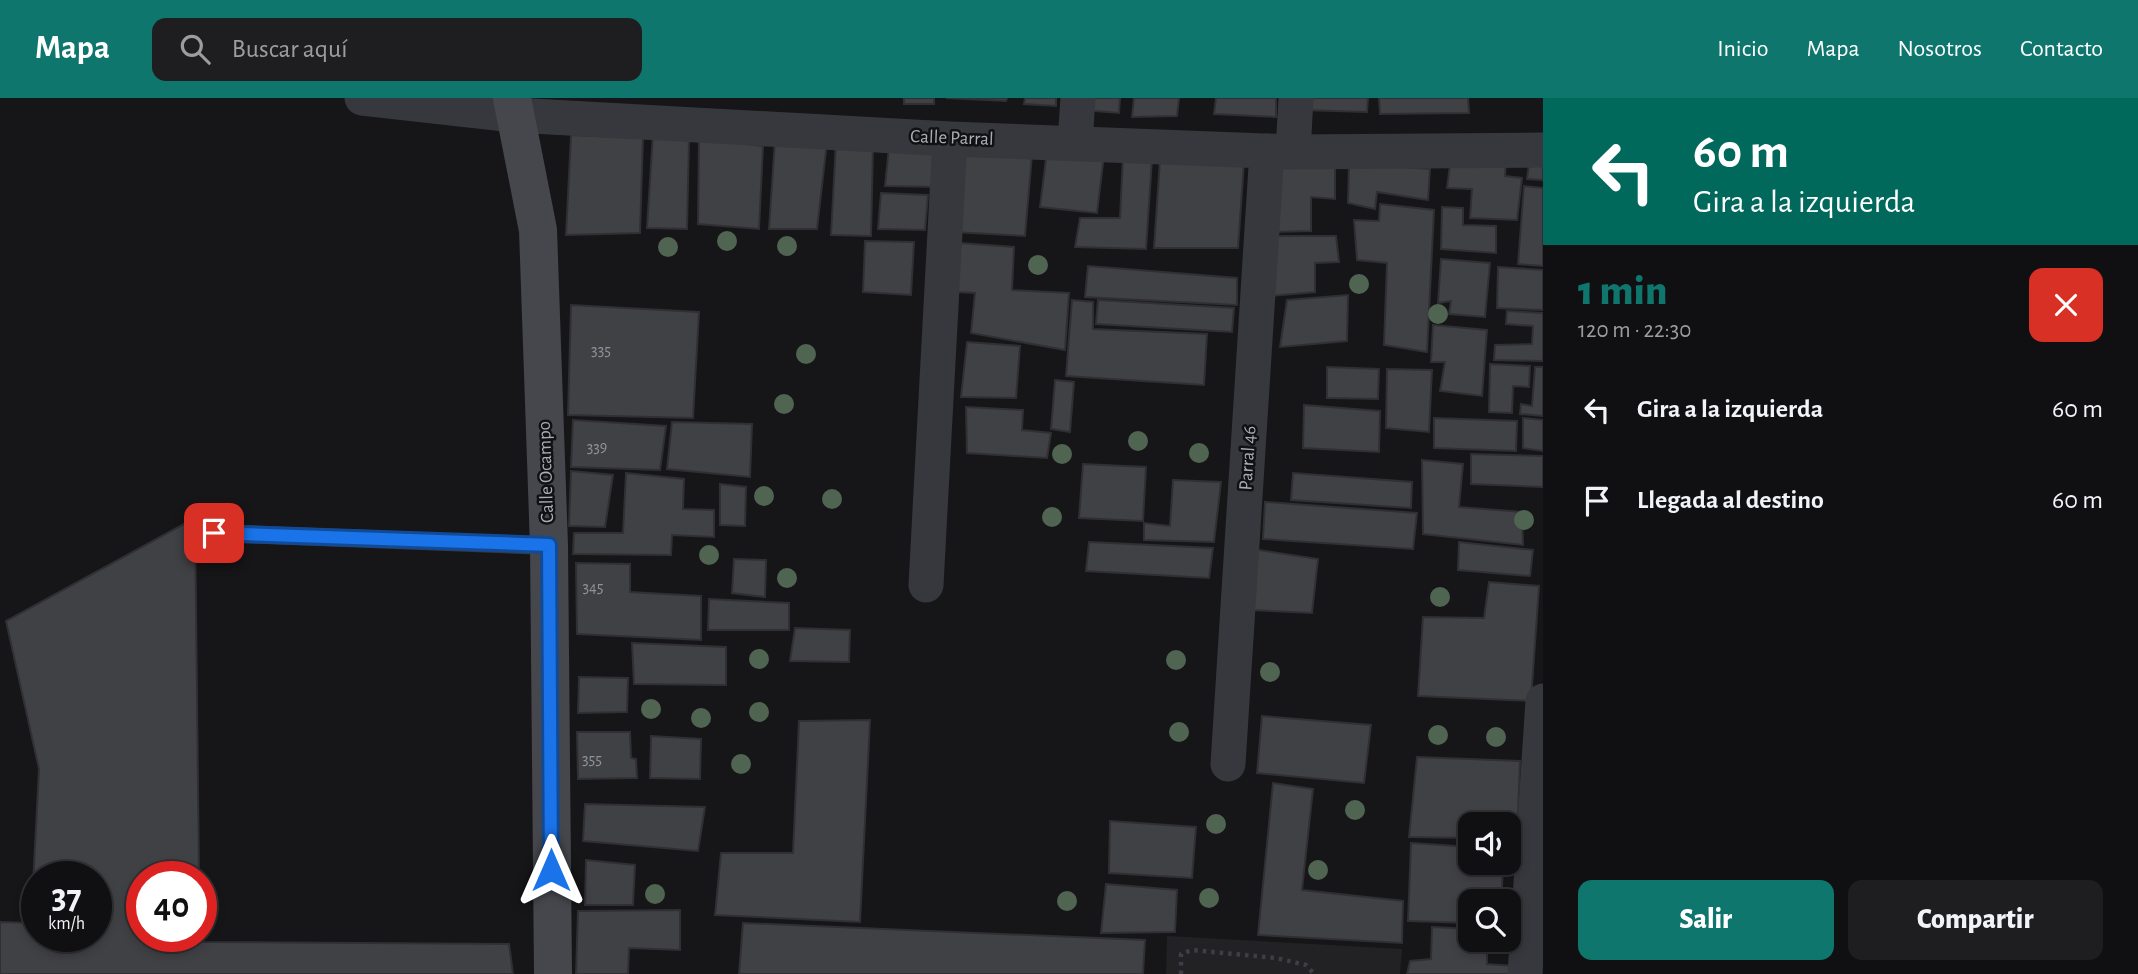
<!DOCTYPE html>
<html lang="es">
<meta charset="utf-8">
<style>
:root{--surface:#101012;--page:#1e1e20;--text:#f1f3f6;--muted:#9c9d9f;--line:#303032;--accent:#0f766e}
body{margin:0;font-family:"Alegreya Sans",sans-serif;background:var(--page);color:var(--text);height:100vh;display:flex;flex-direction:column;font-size:26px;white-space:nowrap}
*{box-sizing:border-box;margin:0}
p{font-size:23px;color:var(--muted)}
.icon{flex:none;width:38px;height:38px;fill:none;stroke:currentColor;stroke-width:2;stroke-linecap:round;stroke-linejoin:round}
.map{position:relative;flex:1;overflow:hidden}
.drawer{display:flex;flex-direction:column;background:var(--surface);width:595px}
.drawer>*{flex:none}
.banner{background:#00695c;color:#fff;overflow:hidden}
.buttons{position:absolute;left:1458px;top:714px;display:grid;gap:14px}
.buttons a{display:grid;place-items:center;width:63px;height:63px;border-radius:14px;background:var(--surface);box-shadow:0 4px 10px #0003,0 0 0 2px var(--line);font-size:35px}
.speed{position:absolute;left:21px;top:763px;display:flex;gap:14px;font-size:35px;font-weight:700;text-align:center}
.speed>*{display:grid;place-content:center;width:91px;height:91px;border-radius:50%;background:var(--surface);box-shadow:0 4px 10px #0003,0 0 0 2px var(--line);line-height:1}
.speed small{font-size:18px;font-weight:400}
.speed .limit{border:10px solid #d22;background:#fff;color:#111}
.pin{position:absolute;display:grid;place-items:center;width:60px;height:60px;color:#fff;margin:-30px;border-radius:14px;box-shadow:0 4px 10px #0006}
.me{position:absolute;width:77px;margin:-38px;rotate:0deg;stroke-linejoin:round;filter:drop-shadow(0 0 5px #0008)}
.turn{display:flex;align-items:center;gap:24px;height:147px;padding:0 35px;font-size:32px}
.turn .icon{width:91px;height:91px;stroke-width:2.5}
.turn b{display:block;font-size:49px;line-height:60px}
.round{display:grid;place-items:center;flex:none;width:74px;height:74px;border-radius:14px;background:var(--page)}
.overview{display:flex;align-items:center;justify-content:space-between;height:119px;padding:0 35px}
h1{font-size:42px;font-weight:800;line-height:52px;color:var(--accent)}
.cta{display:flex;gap:14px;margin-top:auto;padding:14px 35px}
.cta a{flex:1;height:80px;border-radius:14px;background:var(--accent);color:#fff;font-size:28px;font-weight:800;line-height:80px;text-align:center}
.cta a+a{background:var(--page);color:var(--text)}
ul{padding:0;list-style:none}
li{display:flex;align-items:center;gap:21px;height:91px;padding:0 35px}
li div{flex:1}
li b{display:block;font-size:26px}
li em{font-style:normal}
header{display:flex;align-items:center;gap:42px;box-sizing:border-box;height:98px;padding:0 35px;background:var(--accent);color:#fff}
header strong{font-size:33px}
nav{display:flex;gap:38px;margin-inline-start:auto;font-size:24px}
.search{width:490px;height:63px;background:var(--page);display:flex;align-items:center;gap:18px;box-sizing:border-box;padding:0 24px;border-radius:14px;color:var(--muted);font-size:26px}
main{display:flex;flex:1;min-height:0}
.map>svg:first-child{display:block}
.built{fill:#222225}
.building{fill:#404145;stroke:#303034;stroke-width:2;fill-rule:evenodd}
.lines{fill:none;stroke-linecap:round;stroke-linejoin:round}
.path{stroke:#3d3f44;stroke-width:4.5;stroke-dasharray:3.5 5;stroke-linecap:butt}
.lane{stroke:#37383d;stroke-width:18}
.street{stroke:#37383d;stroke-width:35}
.secondary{stroke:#45474d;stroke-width:38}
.tree{fill:#506452}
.route-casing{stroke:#114b97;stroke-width:18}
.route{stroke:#1a73e8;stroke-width:12}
.labels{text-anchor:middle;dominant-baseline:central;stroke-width:5;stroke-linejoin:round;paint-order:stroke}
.number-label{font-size:16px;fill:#8e929b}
.street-label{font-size:19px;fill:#a8adb8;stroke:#111113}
</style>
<header>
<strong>Mapa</strong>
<div class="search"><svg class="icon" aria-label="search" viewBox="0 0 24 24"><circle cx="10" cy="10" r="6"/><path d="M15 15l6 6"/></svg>Buscar aquí</div>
<nav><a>Inicio</a><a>Mapa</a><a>Nosotros</a><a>Contacto</a></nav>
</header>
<main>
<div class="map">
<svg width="1543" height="876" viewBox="0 0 1543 876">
<rect width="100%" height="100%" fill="#161618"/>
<path class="built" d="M1167,838L1402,851L1400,876H1166Z"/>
<path class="building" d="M904,0H934V6H904Z
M946,0H1007L1006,3Z
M1025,0H1056V8L1024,6Z
M1084,0H1120L1119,15L1083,12Z
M1134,0H1179L1177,18L1132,19Z
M1216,0H1276V19L1214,16Z
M1304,0H1368L1367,14L1303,12Z
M1379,0H1468L1469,15L1380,16Z
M653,36L689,41L687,131L647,130Z
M571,37L643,40L640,135L566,137Z
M699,40L763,48L759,131L698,126Z
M775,42L827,44L817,131H769Z
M836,44L873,48L871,138L831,137Z
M889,49L941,51L937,89L885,88Z
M959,50L1032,57L1025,138L954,134Z
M1047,53L1104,57L1097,115L1040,109Z
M1123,59L1152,61L1146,151L1075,149L1080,120H1120Z
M1451,59L1506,62L1505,78L1522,80L1517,122L1470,120L1472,91L1447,90Z
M1530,59L1543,60V82L1527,81Z
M1160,62L1244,64L1238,150H1154Z
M1349,65L1430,71L1428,102L1377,94L1375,111L1348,105Z
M1277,67L1335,68V101L1311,99V133L1273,134Z
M1524,88L1543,90V168L1518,166Z
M881,95L928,97L925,132L878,131Z
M1380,106L1434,112L1427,254L1384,247L1387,165L1357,162L1354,122L1379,123Z
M1442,109L1463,110V127L1496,128V155L1441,151Z
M1273,138H1336L1339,164L1315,165V194L1271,198Z
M865,143L914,144L911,197L863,194Z
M960,145L1014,149L1012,192L1069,195L1065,252L971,235L975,195L957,194Z
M1441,161L1490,165L1485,219L1449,216L1451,203L1438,205Z
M1088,168L1237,180V207L1085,199Z
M1498,169L1543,172V212L1497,210Z
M1348,197L1347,243L1280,249L1287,202Z
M1072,202L1093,204V231L1207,236L1204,287L1066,278Z
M1098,202L1234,210L1232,234L1096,226Z
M571,207L699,214L693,320L568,317Z
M1507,213L1543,215V263L1494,262L1495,247L1532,246L1533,228L1506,226Z
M1433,227L1487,232L1482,298L1440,293L1445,264H1431Z
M967,244L1020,248L1016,300L961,299Z
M1490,266L1530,268L1529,289L1513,288L1512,315L1489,314Z
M1327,269L1379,271L1378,301L1327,300Z
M1535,269H1543V318L1520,316L1521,306L1532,308Z
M1387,271L1432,272L1429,334L1386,330Z
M1055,282L1074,284L1070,334L1051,331Z
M1304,307L1380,313L1379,354L1303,350Z
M966,309L1023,312L1022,332L1051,335L1047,360L967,355Z
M1434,320L1517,323L1516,353L1434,350Z
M1523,320L1543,322V353L1523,350Z
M573,322L666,328L660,372L571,369Z
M672,324L752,326L750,379L667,371Z
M1471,356L1543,358V389L1471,386Z
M1422,362L1463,366L1459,409L1522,414L1523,447L1423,436Z
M1083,366L1146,369L1143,423L1079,420Z
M571,373L613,377L605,429L569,428Z
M626,375L684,381L683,411L714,412V439L672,437L671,457L573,456L574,435H623Z
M1293,375L1412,384L1411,410L1291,402Z
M1173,382L1221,384L1214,444L1144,442V425L1170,428Z
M720,386L746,389L745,428L720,427Z
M1265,404L1417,415L1413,451L1263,441Z
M195,420L199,779H142V838H200V844L509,846L513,876H0V824L31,825L39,671L6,523ZM37,779H96V838H37Z
M1089,444L1213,450L1209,480L1086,473Z
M1459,444L1533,452L1530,478L1458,472Z
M1252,451L1318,461L1312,515L1251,512Z
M734,461L766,462L765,499L732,495Z
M576,465L630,466V494L701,498V542L577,536Z
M1489,484L1539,488L1531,603L1418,598L1423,519L1484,520Z
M709,501L789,505V532H708Z
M795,530L850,532L849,564L790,563Z
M632,545L726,549V587L634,586Z
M579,579L628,580L627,614L578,615Z
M1262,618L1371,627L1364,685L1257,675Z
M870,622L860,824L715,817L721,755H793L799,623Z
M577,634H630L631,660L636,661L637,680L578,681Z
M651,638L701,641L700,681L650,680Z
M1417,659L1520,663L1517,742L1508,741V726H1470V740L1409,739Z
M1273,685L1313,691L1302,792L1403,803L1402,845L1258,837Z
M585,706L705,709L698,753L583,743Z
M1110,723L1196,729L1192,780L1109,775Z
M1411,745L1470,749V765H1503L1502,792H1514L1513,826H1508V803H1470V825L1408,823Z
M586,762L635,767L633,807H585Z
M1106,786L1177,792L1175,834L1101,835Z
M680,812V852L629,850L628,876H576L578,813Z
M743,825L1145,842L1143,876H739Z
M1432,829L1470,831V842H1487V866L1513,868V876H1407L1410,863L1431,861Z"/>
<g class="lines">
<path class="path" d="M1181,876V856L1192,852L1276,860L1306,867L1314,876"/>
<path class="lane" d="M214,435L549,448"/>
<path class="street" d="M362,0L514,17L950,41L1293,54L1543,52
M1075,45L1078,0
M1293,54L1296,0
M926,487L950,41
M1228,666L1267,53
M1525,876L1543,603"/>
<path class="secondary" d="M512,0L538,132L549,448L553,876"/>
</g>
<g class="tree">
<circle cx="727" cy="143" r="10"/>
<circle cx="787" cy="148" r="10"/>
<circle cx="668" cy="149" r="10"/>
<circle cx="1038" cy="167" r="10"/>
<circle cx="1359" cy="186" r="10"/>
<circle cx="1438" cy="216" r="10"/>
<circle cx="806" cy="256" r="10"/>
<circle cx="784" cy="306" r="10"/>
<circle cx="1138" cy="343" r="10"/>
<circle cx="1199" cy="355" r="10"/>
<circle cx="1062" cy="356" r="10"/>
<circle cx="764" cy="398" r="10"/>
<circle cx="832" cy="401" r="10"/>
<circle cx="1052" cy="419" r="10"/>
<circle cx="1524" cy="422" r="10"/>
<circle cx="709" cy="457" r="10"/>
<circle cx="787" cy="480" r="10"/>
<circle cx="1440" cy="499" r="10"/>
<circle cx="759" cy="561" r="10"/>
<circle cx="1176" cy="562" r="10"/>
<circle cx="1270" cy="574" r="10"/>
<circle cx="651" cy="611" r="10"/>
<circle cx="759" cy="614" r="10"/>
<circle cx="701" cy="620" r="10"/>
<circle cx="1179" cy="634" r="10"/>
<circle cx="1438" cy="637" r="10"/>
<circle cx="1496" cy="639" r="10"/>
<circle cx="741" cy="666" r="10"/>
<circle cx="1355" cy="712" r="10"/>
<circle cx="1216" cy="726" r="10"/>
<circle cx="1318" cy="772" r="10"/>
<circle cx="655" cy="796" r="10"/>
<circle cx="1209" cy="800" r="10"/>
<circle cx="1067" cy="803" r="10"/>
</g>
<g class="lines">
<defs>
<path id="route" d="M214,435L549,447L551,772"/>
</defs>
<use href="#route" class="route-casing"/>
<use href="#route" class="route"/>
</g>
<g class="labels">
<g class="number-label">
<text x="601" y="252">335</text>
<text x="597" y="349">339</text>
<text x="593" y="489">345</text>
<text x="592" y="661">355</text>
</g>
<g class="street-label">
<text transform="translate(952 40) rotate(2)">Calle Parral</text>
<text transform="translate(1248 360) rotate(-86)">Parral 46</text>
<text transform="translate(546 374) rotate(-92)">Calle Ocampo</text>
</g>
</g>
</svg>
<div class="buttons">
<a><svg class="icon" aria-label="sound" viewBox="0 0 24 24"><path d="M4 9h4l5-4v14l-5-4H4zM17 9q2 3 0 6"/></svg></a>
<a><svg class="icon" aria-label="search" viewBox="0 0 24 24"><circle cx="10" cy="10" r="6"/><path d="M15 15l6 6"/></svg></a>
</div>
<div class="speed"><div>37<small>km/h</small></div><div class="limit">40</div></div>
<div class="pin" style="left:214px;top:435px;background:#d93025"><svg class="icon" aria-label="arrive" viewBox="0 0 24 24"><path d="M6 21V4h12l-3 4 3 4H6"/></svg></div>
<svg class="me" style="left:551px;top:772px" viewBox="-20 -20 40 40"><path d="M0-17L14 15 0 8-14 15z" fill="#1a73e8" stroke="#fff" stroke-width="4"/></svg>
</div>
<section class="drawer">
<div class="banner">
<div class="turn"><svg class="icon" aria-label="left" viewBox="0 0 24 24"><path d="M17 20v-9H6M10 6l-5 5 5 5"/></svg><div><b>60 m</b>Gira a la izquierda</div></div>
</div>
<div class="overview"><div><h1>1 min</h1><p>120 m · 22:30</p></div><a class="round" style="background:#d93025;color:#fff"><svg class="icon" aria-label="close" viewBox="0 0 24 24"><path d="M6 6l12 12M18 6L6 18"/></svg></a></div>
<ul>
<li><svg class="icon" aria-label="left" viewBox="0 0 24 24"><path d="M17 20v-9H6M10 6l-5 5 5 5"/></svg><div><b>Gira a la izquierda</b></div><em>60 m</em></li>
<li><svg class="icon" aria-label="arrive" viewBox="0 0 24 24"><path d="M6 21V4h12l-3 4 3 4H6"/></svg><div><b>Llegada al destino</b></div><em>60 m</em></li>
</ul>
<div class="cta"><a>Salir</a><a>Compartir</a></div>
</section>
</main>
